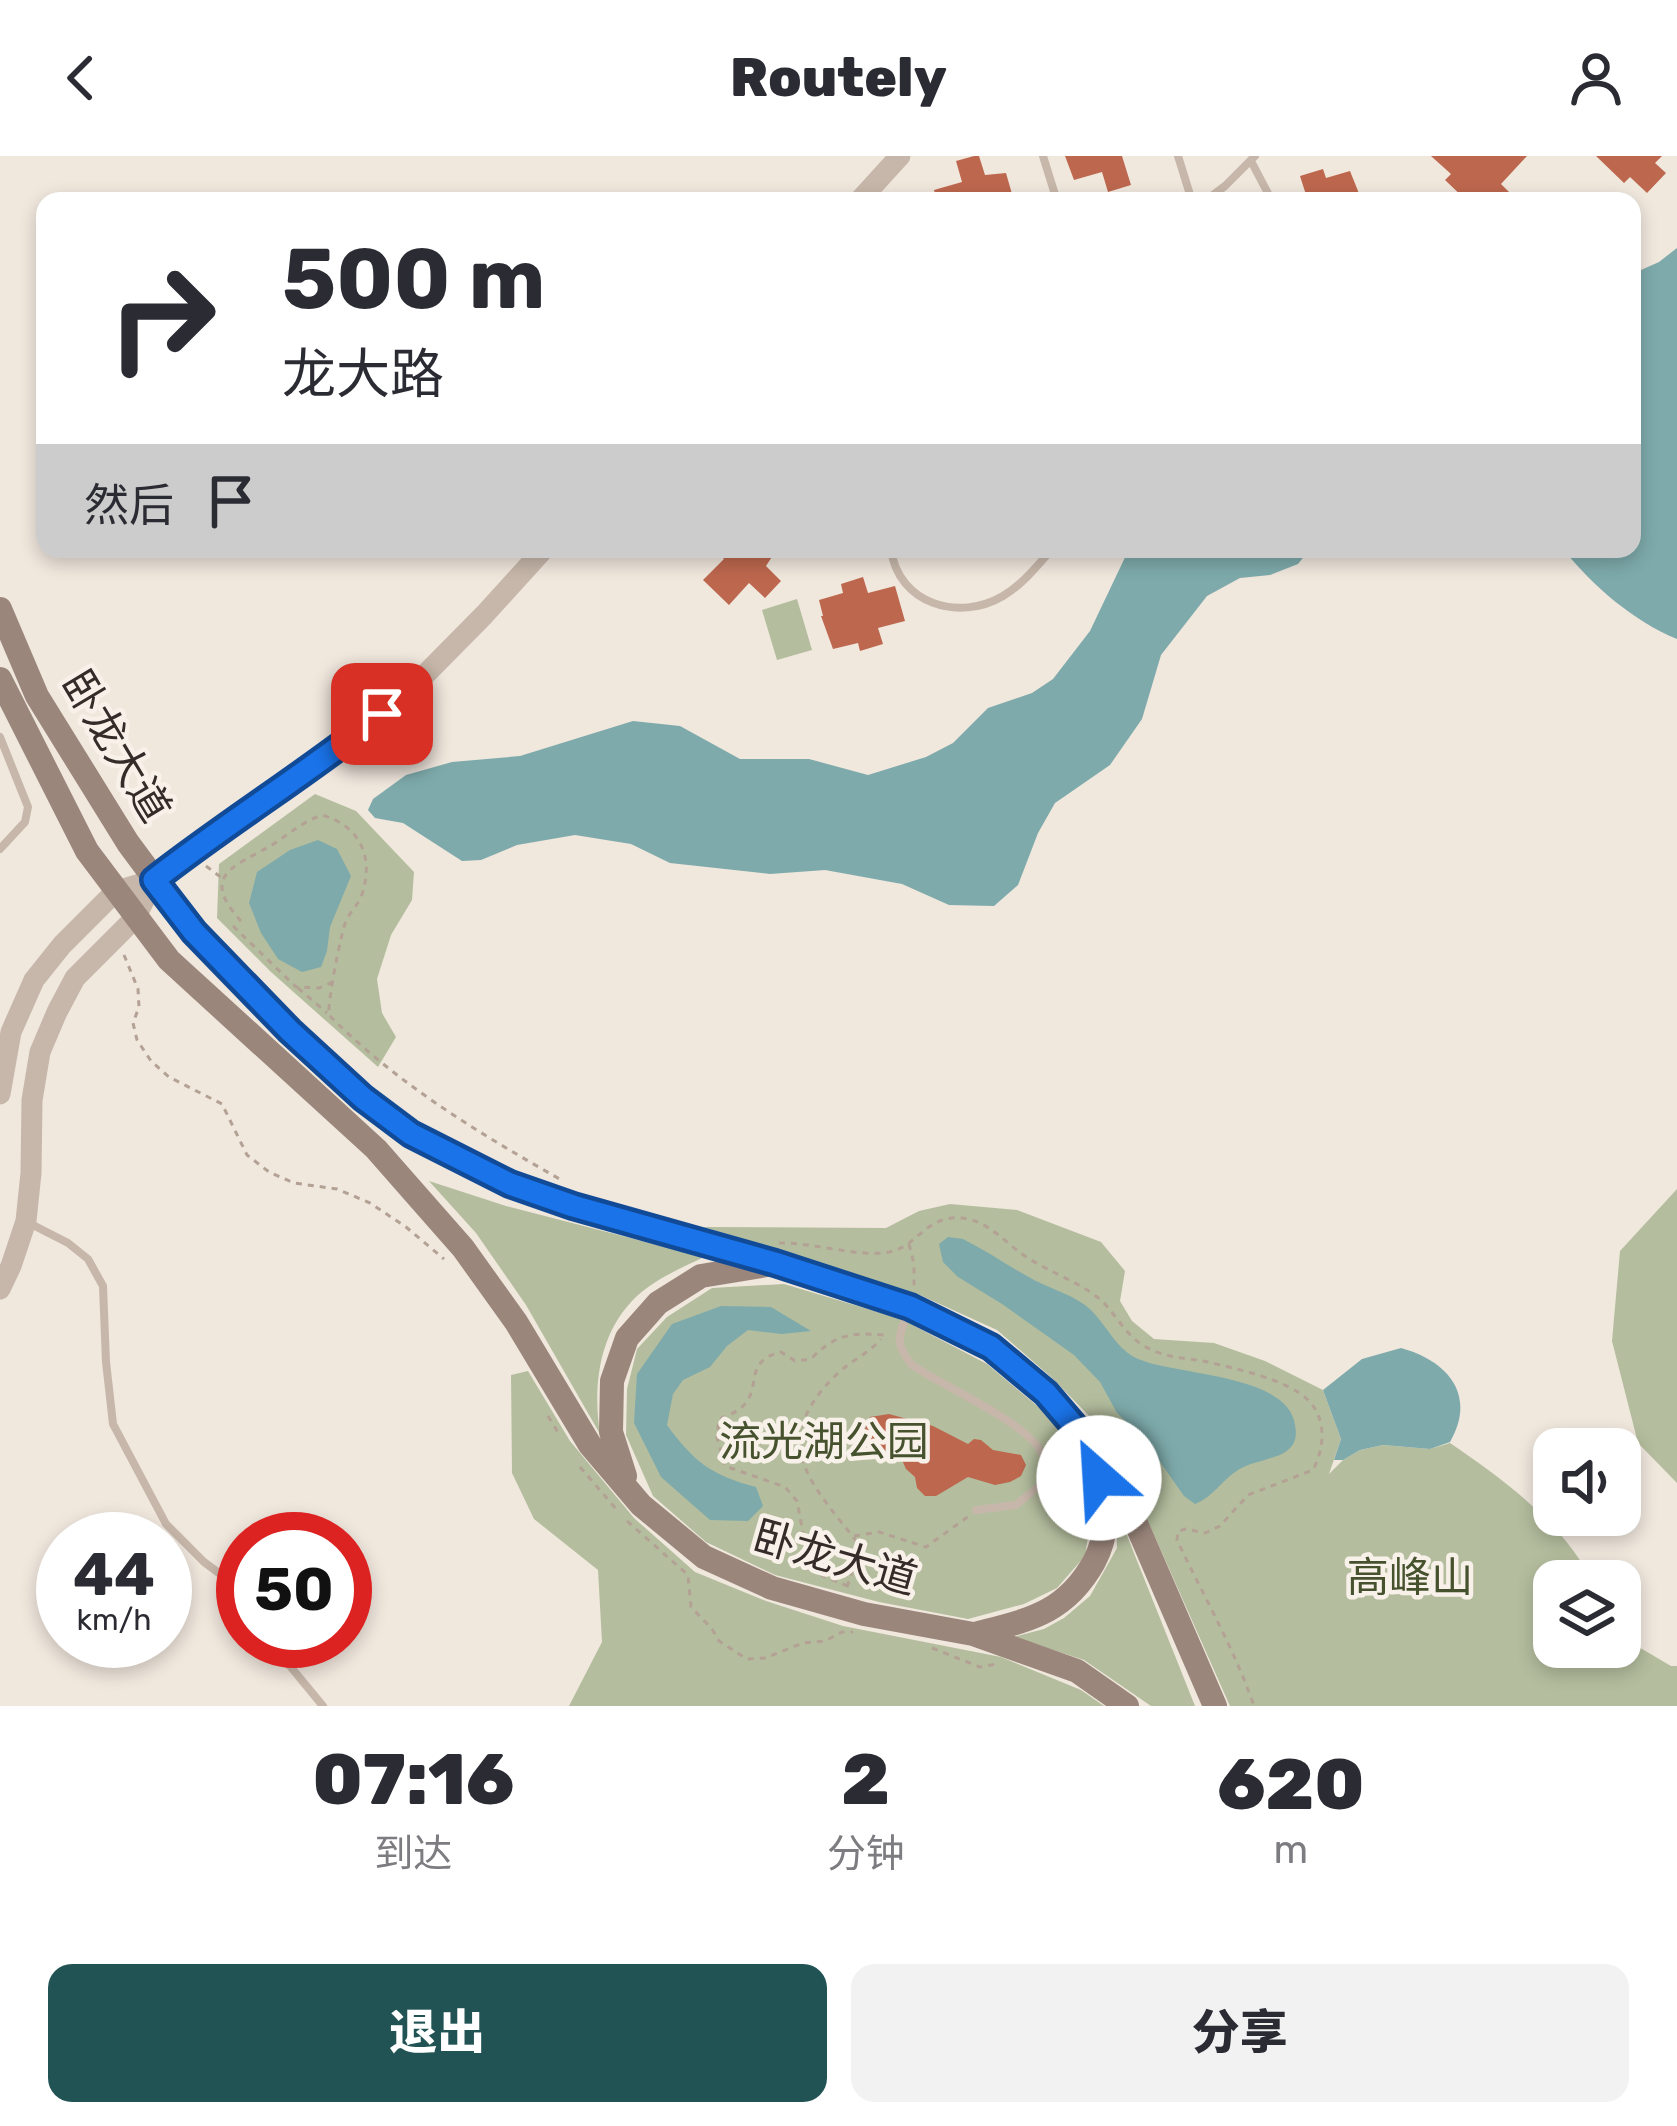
<!DOCTYPE html>
<html lang="zh">
<meta charset="utf-8">
<style>
:root{--surface:#fff;--page:#f2f2f3;--text:#2b2b33;--muted:#7c7c81;--accent:#215254}
body{margin:0;font-family:Rubik,"Noto Sans SC",sans-serif;background:var(--page);color:var(--text);height:100vh;display:flex;flex-direction:column;font-size:45px;white-space:nowrap}
*{box-sizing:border-box;margin:0}
p{font-size:39px;color:var(--muted)}
.icon{flex:none;width:66px;height:66px;fill:none;stroke:currentColor;stroke-width:2;stroke-linecap:round;stroke-linejoin:round}
.map{position:relative;height:1550px;overflow:hidden}
.panel{display:flex;flex-direction:column;background:var(--surface);flex:1}
.panel>*{flex:none}
.hud{position:absolute;left:36px;top:36px;width:1605px;height:366px;border-radius:24px;box-shadow:0 6px 18px #0003;background:#fff;color:var(--text);overflow:hidden}
.fabs{position:absolute;left:1533px;top:1272px;display:grid;gap:24px}
.fabs a{display:grid;place-items:center;width:108px;height:108px;border-radius:24px;background:var(--surface);box-shadow:0 6px 18px #0003;font-size:60px}
.speed{position:absolute;left:36px;top:1356px;display:flex;gap:24px;font-size:60px;font-weight:700;text-align:center}
.speed>*{display:grid;place-content:center;width:156px;height:156px;border-radius:50%;background:var(--surface);box-shadow:0 6px 18px #0003;line-height:1}
.speed small{font-size:30px;font-weight:400}
.speed .limit{border:18px solid #d22;background:#fff;color:#111}
.pin{position:absolute;display:grid;place-items:center;width:102px;height:102px;color:#fff;margin:-51px;border-radius:24px;box-shadow:0 6px 18px #0006}
.me{position:absolute;width:132px;margin:-66px;rotate:334deg;stroke-linejoin:round;filter:drop-shadow(0 0 9px #0008)}
.turn{display:flex;align-items:center;gap:42px;height:252px;padding:0 48px;font-size:54px}
.turn .icon{width:156px;height:156px;stroke-width:2.5}
.turn b{display:block;font-size:84px;line-height:102px}
.then{display:flex;align-items:center;height:114px;padding:0 48px;background:#0003;gap:24px;font-size:45px}
.eta{display:flex;justify-content:space-evenly;align-items:center;height:204px;text-align:center}
.eta b{font-size:72px;font-weight:800;line-height:84px}
.cta{display:flex;gap:24px;margin-top:auto;padding:24px 48px}
.cta a{flex:1;height:138px;border-radius:24px;background:var(--accent);color:#fff;font-size:48px;font-weight:800;line-height:138px;text-align:center}
.cta a+a{background:var(--page);color:var(--text)}
header{display:flex;justify-content:space-between;align-items:center;height:156px;padding:0 48px;background:var(--surface);font-size:54px;font-weight:800}
.map>svg:first-child{display:block}
.green{fill:#b4be9e}
.water{fill:#7eaaab}
.building{fill:#bd674e}
.lines{fill:none;stroke-linecap:round;stroke-linejoin:round}
.path{stroke:#b3a194;stroke-width:3;stroke-dasharray:6 6;stroke-linecap:butt}
.service{stroke:#c7b7aa;stroke-width:8}
.tertiary{stroke:#c7b7aa;stroke-width:21}
.secondary{stroke:#9b867b;stroke-width:24}
.route-casing{stroke:#114b97;stroke-width:30}
.route{stroke:#1a73e8;stroke-width:21}
.labels{text-anchor:middle;dominant-baseline:central;stroke-width:9;stroke-linejoin:round;paint-order:stroke}
.street-label{font-size:42px;fill:#352c29;stroke:#f8f1e9}
.park-label{font-size:42px;fill:#46522e;stroke:#f8f1e9}
</style>
<header><svg class="icon" aria-label="back" viewBox="0 0 24 24"><path d="M15 5l-7 7 7 7"/></svg>Routely<svg class="icon" aria-label="person" viewBox="0 0 24 24"><circle cx="12" cy="8" r="4"/><path d="M4 21q1-7 8-7t8 7"/></svg></header>
<div class="map">
<svg width="1677" height="1550" viewBox="0 0 1677 1550">
<rect width="100%" height="100%" fill="#f0e7dd"/>
<path class="green" d="M797,443L812,494L777,504L762,454Z
M315,638L356,655L414,716L412,744L391,779L377,823L382,857L396,881L378,911L271,816L217,762L219,708Z
M429,1025L506,1050L704,1101C679,1113 651,1125 632,1145C598,1181 593,1232 600,1278L526,1149L476,1077Z
M1677,1033V1327L1638,1287L1612,1185L1620,1095Z
M950,1048L1017,1054L1101,1086L1125,1115L1120,1145L1132,1165L1154,1183L1214,1187L1265,1205L1323,1234L1341,1283L1329,1318L1343,1304L1360,1294L1383,1289L1430,1293L1450,1287C1503,1323 1563,1367 1592,1425H1554V1491H1620V1480L1671,1510H1677V1550H1230L1143,1354L1099,1270L1051,1221L997,1174L920,1139L703,1071L886,1072L919,1055Z
M784,1128L901,1163L987,1208L1054,1264L1079,1304L1091,1361L1085,1400L1057,1432L1024,1448L968,1463L879,1446L775,1419L706,1386L653,1340L626,1279L627,1233L637,1193L667,1161L712,1132Z
M528,1215L570,1285L634,1362L695,1416L766,1445L843,1470L1001,1501L1081,1534L1104,1550H569L602,1486L598,1414L534,1363L512,1317L511,1219Z
M1116,1352L1195,1550H1151L1084,1504L1013,1481L1044,1473L1064,1462L1090,1440L1117,1392Z"/>
<path class="water" d="M1677,92V483C1633,465 1593,430 1563,393H1632V118L1659,106Z
M1129,393H1310L1298,408L1270,419L1240,422L1207,440L1161,499L1142,563L1110,609L1055,647L1038,677L1018,729L994,750L949,749L902,728L825,714L770,718L670,707L631,688L575,679L517,689L481,704L462,705L403,667L375,662L368,654L373,643L406,619L452,606L520,600L633,565L680,570L740,603H809L868,619L926,601L953,587L988,552L1032,537L1053,523L1090,475Z
M318,684L337,693L351,720L330,771L327,795L321,811L302,816L278,803L261,777L249,747L257,716L290,694Z
M948,1081L963,1083C987,1095 1010,1111 1034,1124C1053,1134 1075,1139 1091,1154C1106,1169 1115,1190 1134,1201C1169,1220 1288,1216 1295,1269C1297,1279 1296,1287 1288,1294C1278,1303 1252,1305 1238,1314C1222,1324 1213,1341 1195,1348L1184,1340L1144,1283L1117,1257L1100,1226L1074,1199L1002,1148L958,1121L943,1106L939,1088Z
M721,1150L771,1151L811,1175L782,1178L748,1174L727,1190L710,1211L683,1224L673,1238L667,1269C694,1306 711,1319 756,1331L763,1350L748,1365L710,1364L661,1321L634,1267L637,1218L672,1168Z
M1401,1192C1448,1205 1477,1239 1450,1286L1430,1293L1383,1289L1360,1294L1343,1304H1334L1341,1283L1323,1234L1362,1203Z"/>
<path class="building" d="M974,0H979L985,19L1006,17L1014,45H937L934,34L962,26L956,5Z
M1065,0H1122L1131,29L1108,36L1102,16L1074,24Z
M1431,0H1527L1501,28L1509,36L1501,45H1467L1445,24L1451,18Z
M1596,0H1662L1655,7L1666,17L1647,37L1630,21L1624,27Z
M1323,13L1326,22L1350,15L1362,45H1308L1300,20Z
M714,393H777L766,410L781,425L765,442L749,427L729,449L703,424L724,403Z
M863,421L868,437L895,430L905,465L878,472L883,488L860,495L858,487L833,493L821,460H823L819,444L843,437L841,428Z
M889,1258L933,1270L968,1288L974,1283L981,1284L993,1294L1021,1299L1026,1309L1021,1320L1010,1326L995,1329L968,1321L936,1340H925L917,1332L915,1321L906,1313L902,1304L868,1284L865,1273L870,1261Z"/>
<g class="lines">
<path class="path" d="M206,710L222,722
M124,799L138,833L139,851L133,867L137,884L151,905L169,921L222,948L247,999L269,1016L294,1027L337,1033L370,1047L406,1071L444,1103
M333,826L319,832L296,831L234,771L240,764C199,718 236,710 272,689C289,678 302,666 322,659C361,670 375,703 361,741C357,750 350,756 346,765C341,776 327,849 329,859C398,929 479,977 563,1025
M298,832L327,857
M779,1087C811,1086 862,1102 889,1096C917,1091 926,1059 961,1062C990,1064 1007,1090 1031,1104C1054,1118 1081,1127 1102,1145C1117,1160 1127,1181 1146,1191C1165,1202 1188,1202 1208,1206C1237,1213 1290,1224 1310,1246C1327,1265 1324,1293 1313,1314L1248,1339L1220,1370L1205,1377L1186,1373L1178,1375L1177,1384C1203,1439 1234,1492 1254,1550
M909,1088L914,1108V1132
M548,1260L559,1278
M580,1311L617,1354
M627,1365L688,1419L691,1451L712,1473L719,1485L747,1503L765,1502L803,1487L825,1485L842,1476H853
M854,1380L879,1376L926,1391L969,1360
M848,1430L823,1420L808,1403L797,1345L785,1331L725,1310L717,1281L719,1263C729,1259 738,1256 745,1248C761,1229 744,1205 781,1196L795,1205L811,1203C834,1179 851,1176 884,1179
M847,1431L860,1390C813,1328 765,1289 836,1219C850,1205 868,1198 881,1183
M932,1492L980,1511L997,1508"/>
<path class="service" d="M1043,0L1057,45
M1178,0L1192,45
M1251,5L1272,45
M1205,45L1225,30L1255,0
M876,393H882
M891,393C898,448 959,466 1003,440C1022,429 1038,409 1052,393
M0,581L28,651L25,666L0,693
M29,1067L68,1087L88,1103L103,1130L106,1206L113,1268L166,1368L204,1406L243,1435
M907,1158C898,1182 895,1188 912,1209C944,1231 1025,1265 1042,1297C1047,1307 1045,1315 1044,1326L1016,1349L976,1354
M278,1485L290,1510L323,1550"/>
<path class="tertiary" d="M859,45L900,0
M0,938L11,876L34,824L62,789L116,735L154,724L188,697L331,599L404,540L484,459L544,393
M0,1133L11,1110L26,1065L31,1017L32,944L40,896L57,856L75,822L136,761L154,724"/>
<path class="secondary" d="M0,453L37,540L128,687L194,776L290,875L363,942L411,978L510,1028L573,1050L775,1107L910,1151L991,1191L1046,1237L1093,1292L1135,1365L1215,1550
M0,523L87,695L169,804L376,993L419,1042L463,1092L516,1166L590,1289L641,1349L704,1401L772,1432L864,1458L973,1478L1077,1515L1127,1550
M625,1320L611,1276L612,1225L627,1182L658,1147L701,1120L767,1109
M975,1478C1028,1464 1065,1458 1094,1406C1103,1389 1107,1371 1105,1351C1104,1339 1100,1325 1097,1313"/>
</g>
<g class="lines">
<defs>
<path id="route" d="M382,558C308,617 228,666 154,724L194,776L290,875L363,942L411,978L510,1028L573,1050L775,1107L910,1151L991,1191L1046,1237L1093,1292L1099,1322"/>
</defs>
<use href="#route" class="route-casing"/>
<use href="#route" class="route"/>
</g>
<g class="labels">
<g class="street-label">
<text transform="translate(116 590) rotate(59)">卧龙大道</text>
<text transform="translate(835 1402) rotate(16)">卧龙大道</text>
</g>
<g class="park-label">
<text x="824" y="1286">流光湖公园</text>
<text x="1410" y="1422">高峰山</text>
</g>
</g>
</svg>
<div class="fabs">
<a><svg class="icon" aria-label="sound" viewBox="0 0 24 24"><path d="M4 9h4l5-4v14l-5-4H4zM17 9q2 3 0 6"/></svg></a>
<a><svg class="icon" aria-label="layers" viewBox="0 0 24 24"><path d="M12 4l9 5-9 5-9-5zM3 14l9 5 9-5"/></svg></a>
</div>
<div class="speed"><div>44<small>km/h</small></div><div class="limit">50</div></div>
<div class="pin" style="left:382px;top:558px;background:#d93025"><svg class="icon" aria-label="arrive" viewBox="0 0 24 24"><path d="M6 21V4h12l-3 4 3 4H6"/></svg></div>
<svg class="me" style="left:1099px;top:1322px" viewBox="-20 -20 40 40"><circle r="19" fill="#fff"/><path d="M0-13L10 11 0 6-10 11z" fill="#1a73e8"/></svg>
<div class="hud">
<div class="turn"><svg class="icon" aria-label="right" viewBox="0 0 24 24"><path d="M7 20v-9h11M14 6l5 5-5 5"/></svg><div><b>500 m</b>龙大路</div></div>
<div class="then">然后<svg class="icon" aria-label="arrive" viewBox="0 0 24 24"><path d="M6 21V4h12l-3 4 3 4H6"/></svg></div>
</div>
</div>
<section class="panel">
<div class="eta">
<div><b>07:16</b><p>到达</p></div>
<div><b>2</b><p>分钟</p></div>
<div><b>620</b><p>m</p></div>
</div>
<div class="cta"><a>退出</a><a>分享</a></div>
</section>
